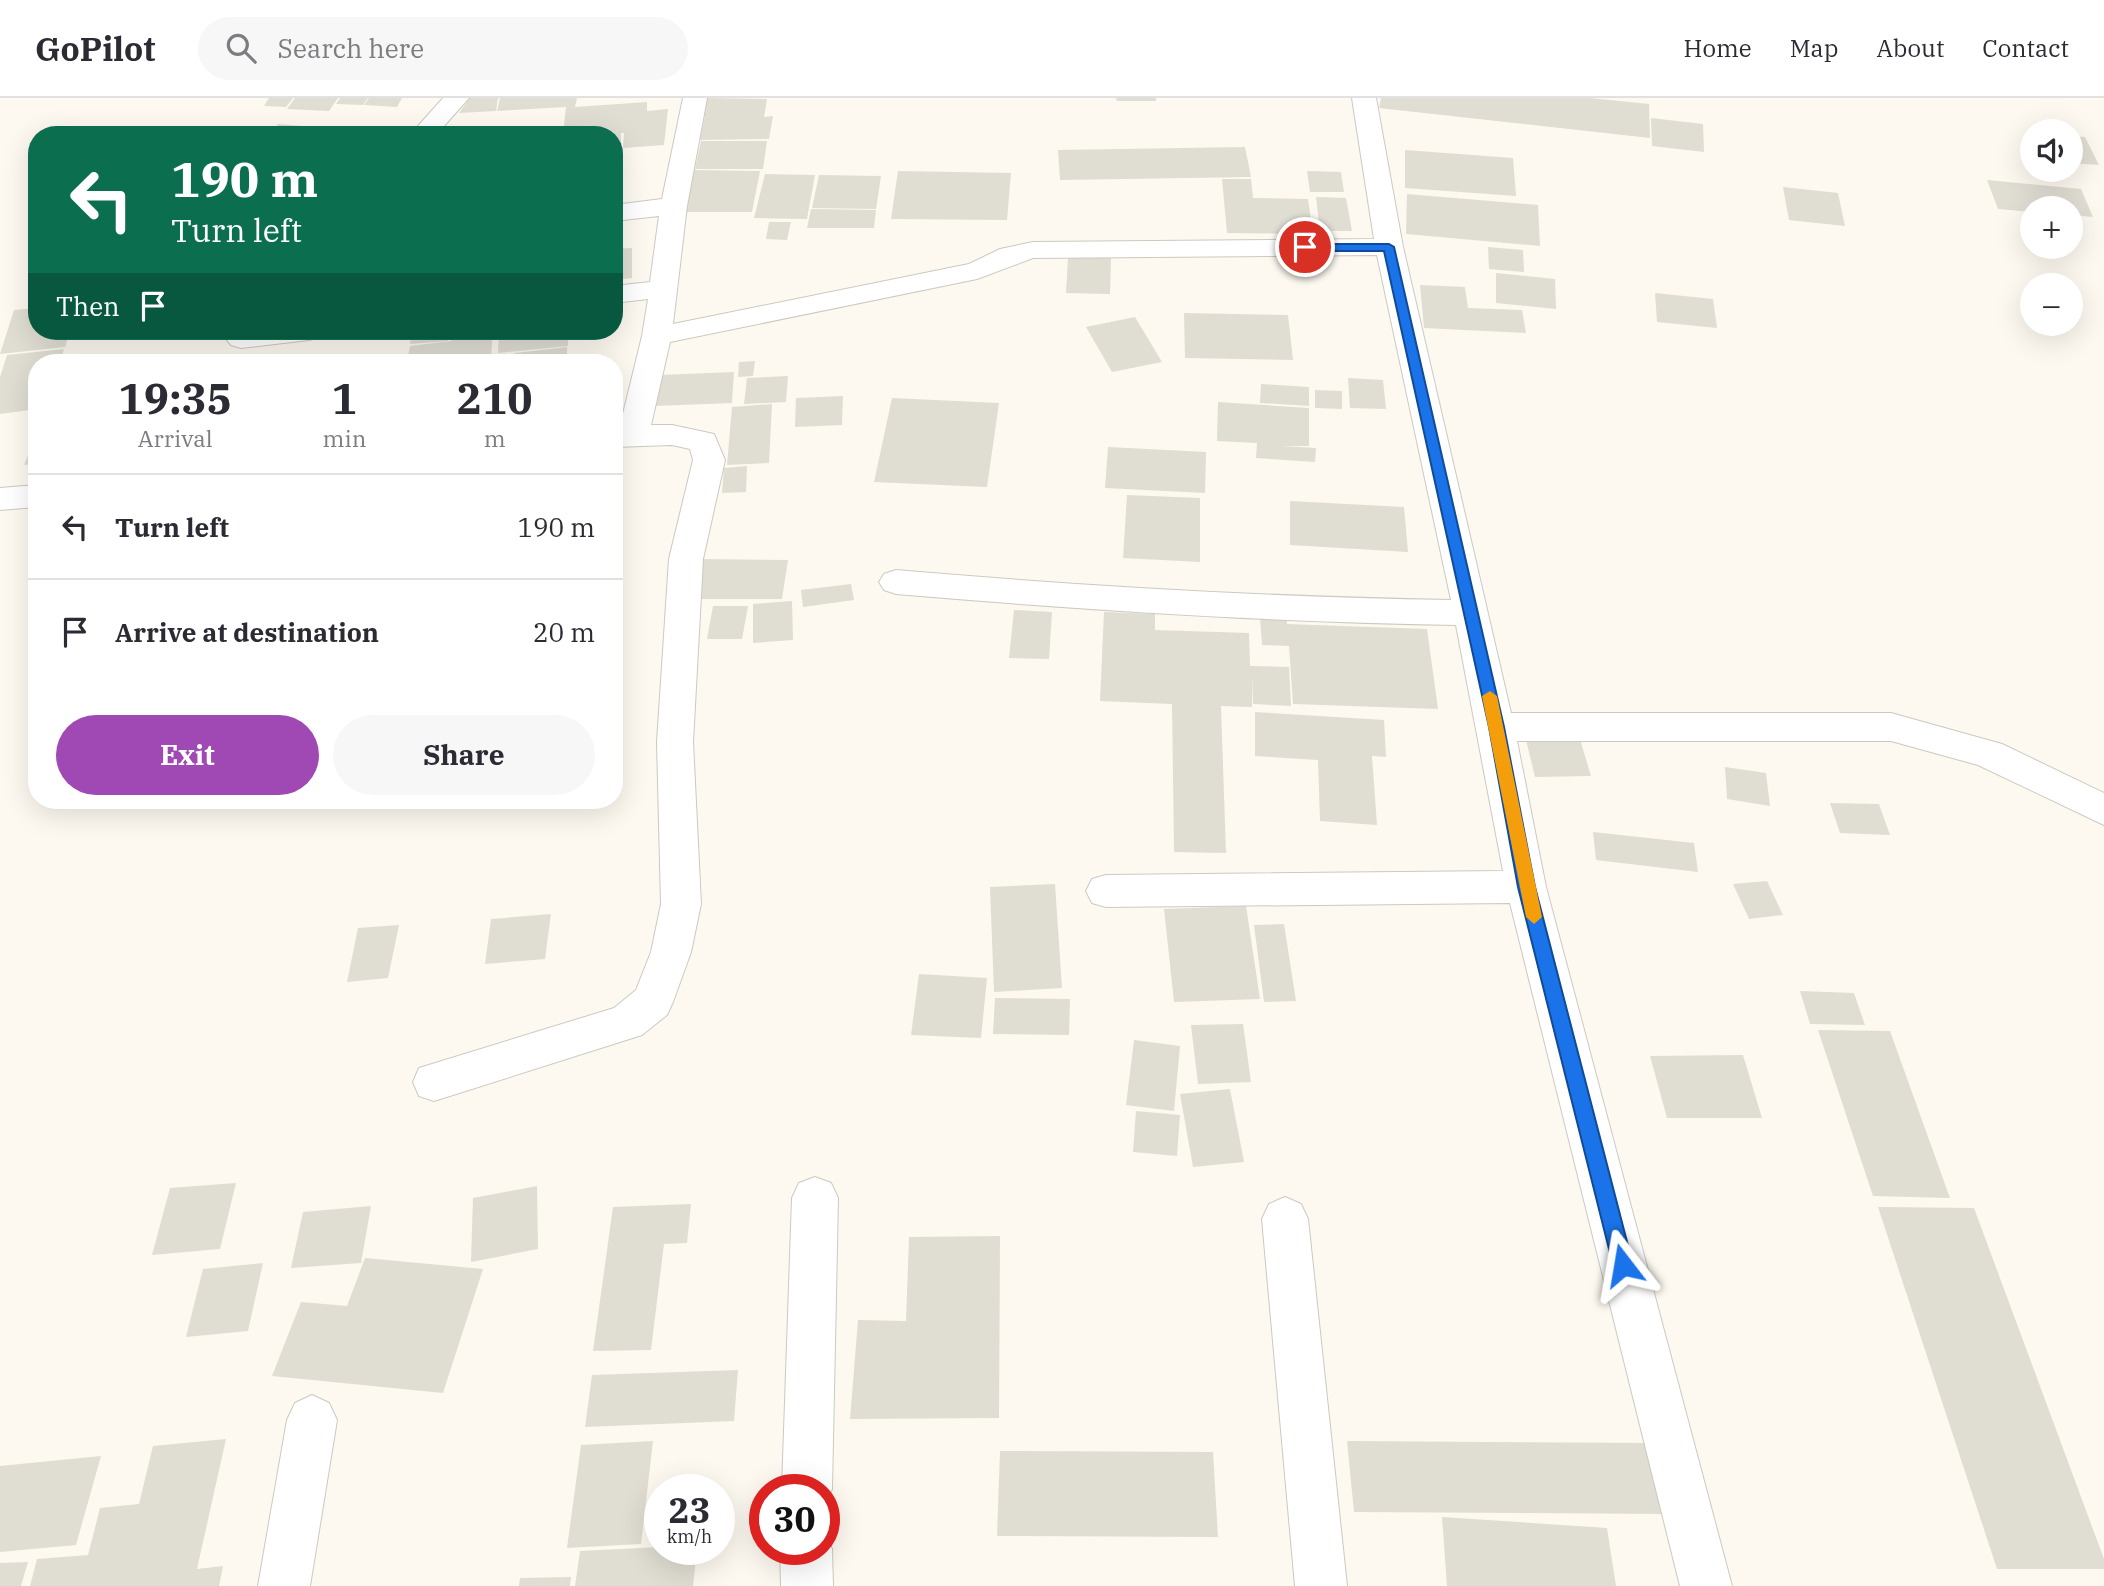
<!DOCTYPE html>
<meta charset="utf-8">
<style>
:root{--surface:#fff;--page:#f7f7f7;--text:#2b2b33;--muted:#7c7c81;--line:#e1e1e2;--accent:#a048b4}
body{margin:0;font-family:"IBM Plex Serif",serif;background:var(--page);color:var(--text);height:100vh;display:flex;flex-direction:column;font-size:26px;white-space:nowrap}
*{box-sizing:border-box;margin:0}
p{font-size:23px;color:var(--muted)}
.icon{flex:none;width:38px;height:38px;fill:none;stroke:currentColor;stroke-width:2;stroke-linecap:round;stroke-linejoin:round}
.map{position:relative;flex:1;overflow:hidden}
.side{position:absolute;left:28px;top:256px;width:595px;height:455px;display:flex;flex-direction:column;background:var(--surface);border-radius:28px;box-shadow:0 7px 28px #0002}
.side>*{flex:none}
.top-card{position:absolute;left:28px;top:28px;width:595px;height:214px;border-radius:28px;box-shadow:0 7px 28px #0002;background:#0b6e4f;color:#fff;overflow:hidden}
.controls{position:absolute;left:2020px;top:21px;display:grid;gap:14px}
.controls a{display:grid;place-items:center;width:63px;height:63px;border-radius:50%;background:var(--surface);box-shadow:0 7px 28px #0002;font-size:35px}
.speed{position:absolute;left:644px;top:1376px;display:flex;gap:14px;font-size:35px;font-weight:700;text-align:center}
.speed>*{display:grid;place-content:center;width:91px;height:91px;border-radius:50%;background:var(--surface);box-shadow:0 7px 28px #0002;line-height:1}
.speed small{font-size:18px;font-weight:400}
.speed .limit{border:10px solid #d22;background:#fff;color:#111}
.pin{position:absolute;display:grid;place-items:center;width:60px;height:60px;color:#fff;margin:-30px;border:4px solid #fff;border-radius:50%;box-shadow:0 2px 7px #0007}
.me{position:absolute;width:77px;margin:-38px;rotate:346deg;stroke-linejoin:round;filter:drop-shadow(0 0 5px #0008)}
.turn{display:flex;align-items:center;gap:24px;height:147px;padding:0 28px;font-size:32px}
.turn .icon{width:91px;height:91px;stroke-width:2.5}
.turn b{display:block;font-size:49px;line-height:60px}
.then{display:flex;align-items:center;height:66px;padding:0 28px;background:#0003;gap:14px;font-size:26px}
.eta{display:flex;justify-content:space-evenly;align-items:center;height:119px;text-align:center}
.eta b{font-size:42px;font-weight:800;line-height:49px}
.action{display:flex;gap:14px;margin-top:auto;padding:14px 28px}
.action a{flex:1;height:80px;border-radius:42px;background:var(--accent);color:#fff;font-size:28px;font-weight:800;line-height:80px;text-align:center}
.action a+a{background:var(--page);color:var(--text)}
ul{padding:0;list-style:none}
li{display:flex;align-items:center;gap:21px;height:105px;padding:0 28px;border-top:2px solid var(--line)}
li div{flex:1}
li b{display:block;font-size:26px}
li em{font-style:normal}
header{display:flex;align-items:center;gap:42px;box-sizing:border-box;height:98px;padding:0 35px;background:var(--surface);border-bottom:2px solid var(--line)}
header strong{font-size:33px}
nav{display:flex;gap:38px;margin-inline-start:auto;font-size:24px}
.search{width:490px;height:63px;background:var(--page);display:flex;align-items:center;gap:18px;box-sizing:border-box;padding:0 24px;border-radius:38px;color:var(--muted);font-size:26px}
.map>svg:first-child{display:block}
.building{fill:#e0ddd3}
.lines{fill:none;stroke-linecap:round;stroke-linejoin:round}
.minor-casing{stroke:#ccc9c0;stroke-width:2}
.minor{fill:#fff;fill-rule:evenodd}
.route{fill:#1a73e8;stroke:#114b97;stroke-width:2}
.slow{fill:#f59e0b}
</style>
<header>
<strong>GoPilot</strong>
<div class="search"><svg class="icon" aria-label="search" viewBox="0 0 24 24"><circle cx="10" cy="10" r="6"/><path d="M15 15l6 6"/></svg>Search here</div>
<nav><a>Home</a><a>Map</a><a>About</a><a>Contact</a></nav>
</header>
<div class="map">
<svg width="2104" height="1488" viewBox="0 0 2104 1488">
<rect width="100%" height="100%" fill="#fdf9f0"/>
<path class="building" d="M269,0H293L286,9L264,8Z
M295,0H338L329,13L287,11Z
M340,0H368L363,7L336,6Z
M369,0H402L397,9L364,7Z
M470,0H498L496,13L459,15Z
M500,0H577L575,9L647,4V13L668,11L664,47L623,50L624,35H621V50H614V37H563L566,9L497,13Z
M705,0L767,1L764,19L773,18L769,41L700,42L705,18L697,19Z
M1116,0H1156V3H1117Z
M1381,0H1590L1649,6L1650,40L1379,10Z
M1651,20L1703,26L1704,54L1652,48Z
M278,26L325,30L319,37H269Z
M2070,38L2085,39L2099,67L2070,65Z
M701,43H767L763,71H695Z
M1245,49L1251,79L1060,82L1058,52Z
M622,51L621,71H614V52Z
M1405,52L1513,60L1516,98L1405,90Z
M693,72L760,73L752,114H683Z
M898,73L1011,75L1007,122L891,121Z
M1307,73L1341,74L1344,94H1310Z
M765,76L815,77L807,121L754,120Z
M819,77L881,78L876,111L812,110Z
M1222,81H1251L1253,100L1308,101L1313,136L1227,135Z
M1987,82L2081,91L2093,119L2070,117V110H2032V114L1998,111Z
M1783,89L1838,95L1845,128L1789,122Z
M1407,96L1538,107L1540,148L1406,136Z
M1316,99L1346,100L1352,133H1320Z
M811,111L876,112L874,130H807Z
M769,124H791L787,142L766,141Z
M1488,149L1523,152L1524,174L1489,171Z
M632,150V180L614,182V151Z
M1068,159L1111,160L1110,196L1066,195Z
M1496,175L1555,181L1556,211L1496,205Z
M1420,187L1465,189L1468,210L1522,212L1526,235L1424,230Z
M1655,195L1713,201L1717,230L1657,224Z
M37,210V233H70L65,249L0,256L14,212Z
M1184,215L1288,217L1293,262L1185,260Z
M1135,219L1162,264L1112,274L1086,229Z
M412,233H449L448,243L410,246Z
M452,233H493L491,259L407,264L410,248L451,243Z
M499,233H568V248L498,255Z
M567,249V264H515V255Z
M64,251L60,264H37V311L0,316V279L7,257Z
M755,263L753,278L738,279L739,264Z
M734,274L732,305L654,308L659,277Z
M788,278L786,304L744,306L747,280Z
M1348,280L1383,282L1386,311L1350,310Z
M1261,286L1309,289V308L1260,305Z
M1315,292L1342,293V311L1315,310Z
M843,298L842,327L795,329L796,300Z
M892,300L999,305L987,389L874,384Z
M1218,304L1309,310V348H1281L1316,350L1315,364L1256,360L1257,345L1217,343Z
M772,306L769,365L727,367L732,309Z
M37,336V366L24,367Z
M1108,349L1206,354L1205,395L1105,390Z
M747,368L746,394L722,395L724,370Z
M1127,397L1200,400V464L1123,460Z
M1290,403L1404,409L1408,454L1290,447Z
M695,461L788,462L782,501H687Z
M851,486L854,502L803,509L801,492Z
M792,503L793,542L753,545V506Z
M713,508H748L742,541H707Z
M1014,512L1052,514L1049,561L1009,560Z
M1104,514L1155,516V532L1249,535L1250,568L1289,569L1291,608L1253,606L1252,577V609L1221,608L1226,755L1174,754L1172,606L1100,603Z
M1260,520L1287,521V526L1427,531L1438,611L1293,606L1289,548L1262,547Z
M1255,614L1384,622L1386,659L1372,658L1377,727L1320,723L1318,662L1255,658Z
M1525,638H1579L1591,678L1535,679Z
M1725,669L1766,675L1770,708L1727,701Z
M1830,705L1879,706L1890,737L1840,735Z
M1593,734L1694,745L1698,774L1596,762Z
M1767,783L1783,817L1749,821L1733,786Z
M1055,786L1062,890L994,894L990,789Z
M1246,808L1260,901L1174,904L1164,811Z
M551,816L545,861L485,866L491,821Z
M1284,826L1296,903L1264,904L1254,827Z
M399,827L388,880L347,884L358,830Z
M919,876L987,880L981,940L911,937Z
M1800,893L1854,895L1865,927L1810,926Z
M995,900L1070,901L1069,937L993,936Z
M1243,926L1251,984L1198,986L1191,927Z
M1818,932L1890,933L1950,1100L1873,1098Z
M1134,942L1180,948L1174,1013L1126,1007Z
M1743,957L1762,1020H1667L1650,958Z
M1230,991L1244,1064L1193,1069L1180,996Z
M1136,1013L1180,1017L1177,1058L1133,1054Z
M236,1085L220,1151L152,1157L170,1090Z
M537,1088L538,1151L471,1164L473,1100Z
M691,1106L687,1145L664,1146L651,1252L593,1253L613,1109Z
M371,1108L361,1165L291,1170L303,1114Z
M1878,1109L1974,1110L2104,1461V1471H1997Z
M1000,1138L999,1320L850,1321L858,1222L906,1223L909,1139Z
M365,1160L483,1171L443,1295L272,1278L301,1204L347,1208Z
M263,1165L248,1233L186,1239L203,1171Z
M738,1272L734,1323L585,1329L592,1277Z
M226,1341L197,1471L223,1468L219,1488H30L37,1461L88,1457L100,1410L139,1406L153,1348Z
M653,1343L641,1446L567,1450L581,1347Z
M1347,1343L1651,1345L1666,1416L1354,1414Z
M1000,1353L1213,1354L1218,1439L997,1438Z
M101,1358L76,1447L0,1454V1368Z
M1442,1419L1607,1430L1616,1488H1447Z
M660,1449L697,1451L693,1488H575L580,1453Z
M28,1464L21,1488H0V1465Z
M571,1479L570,1488H519L520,1480Z"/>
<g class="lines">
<defs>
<path id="minor" d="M443,0H469L436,37H410Z
M683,0H707L687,108L673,226L969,166L1000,151L1033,144L1374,141L1352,0H1376L1403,149L1511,615H1891L2002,646L2104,695V727L1978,667L1891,643H1517L1546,789L1732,1488H1680L1510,805L1106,809L1092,805L1086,793L1092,781L1106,777L1503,773L1456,527C1268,524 1083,512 896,496L884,492L879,484L884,476L896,472C1081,488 1265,499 1451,502L1377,157L1033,160L977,181L670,244L651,327H672L714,336L725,362L703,461L693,644L701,806L691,854L673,904L667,917L642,937L434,1003L419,998L413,984L419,970L614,910L636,892L651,854L661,806L657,644L669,461L693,362L690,351L672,347L614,349V329L620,328L642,238L648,201L614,205V188L650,184L659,118L614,123V107L662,101Z
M239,233H323L319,239L309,242L241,250L231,247L226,241L231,235Z
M37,387V409L0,412V390Z
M815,1079L831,1085L838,1100L832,1391L824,1409V1391H782L792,1100L799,1085Z
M1285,1099L1301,1106L1308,1121L1347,1488H1295L1262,1121L1269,1106Z
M312,1297L329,1305L337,1322L310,1488H258L287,1322L295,1305Z
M824,1433L832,1451L833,1488H781L780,1451H824Z"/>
</defs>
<use href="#minor" class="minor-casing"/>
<use href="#minor" class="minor"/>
</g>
<path class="route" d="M1389,146L1394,149L1504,629L1535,789L1633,1167L1630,1173L1623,1176L1616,1173L1613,1167L1518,789L1489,629L1384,153H1305L1300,149L1305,146Z"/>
<path class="slow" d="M1490,593L1497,598L1542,819L1534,826L1526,819L1482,598Z"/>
</svg>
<div class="controls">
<a><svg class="icon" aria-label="sound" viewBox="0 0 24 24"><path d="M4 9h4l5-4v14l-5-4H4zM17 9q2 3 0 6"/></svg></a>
<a>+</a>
<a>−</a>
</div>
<div class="speed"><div>23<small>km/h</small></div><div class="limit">30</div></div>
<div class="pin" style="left:1305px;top:149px;background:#d93025"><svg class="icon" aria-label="arrive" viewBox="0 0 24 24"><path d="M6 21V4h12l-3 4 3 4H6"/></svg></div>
<svg class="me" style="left:1623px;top:1167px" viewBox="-20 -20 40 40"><path d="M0-17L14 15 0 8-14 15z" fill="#1a73e8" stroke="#fff" stroke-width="4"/></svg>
<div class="top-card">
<div class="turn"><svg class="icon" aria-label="left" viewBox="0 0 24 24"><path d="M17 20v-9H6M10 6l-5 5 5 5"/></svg><div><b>190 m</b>Turn left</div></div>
<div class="then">Then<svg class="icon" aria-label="arrive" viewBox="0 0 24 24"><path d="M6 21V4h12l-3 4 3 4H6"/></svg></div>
</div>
<section class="side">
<div class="eta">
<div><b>19:35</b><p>Arrival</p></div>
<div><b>1</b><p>min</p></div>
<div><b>210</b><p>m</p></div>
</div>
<ul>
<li><svg class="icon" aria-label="left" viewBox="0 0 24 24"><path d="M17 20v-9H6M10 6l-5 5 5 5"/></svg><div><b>Turn left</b></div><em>190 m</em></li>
<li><svg class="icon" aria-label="arrive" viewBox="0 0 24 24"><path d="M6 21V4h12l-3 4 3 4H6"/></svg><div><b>Arrive at destination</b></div><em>20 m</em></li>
</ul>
<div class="action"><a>Exit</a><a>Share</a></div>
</section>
</div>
